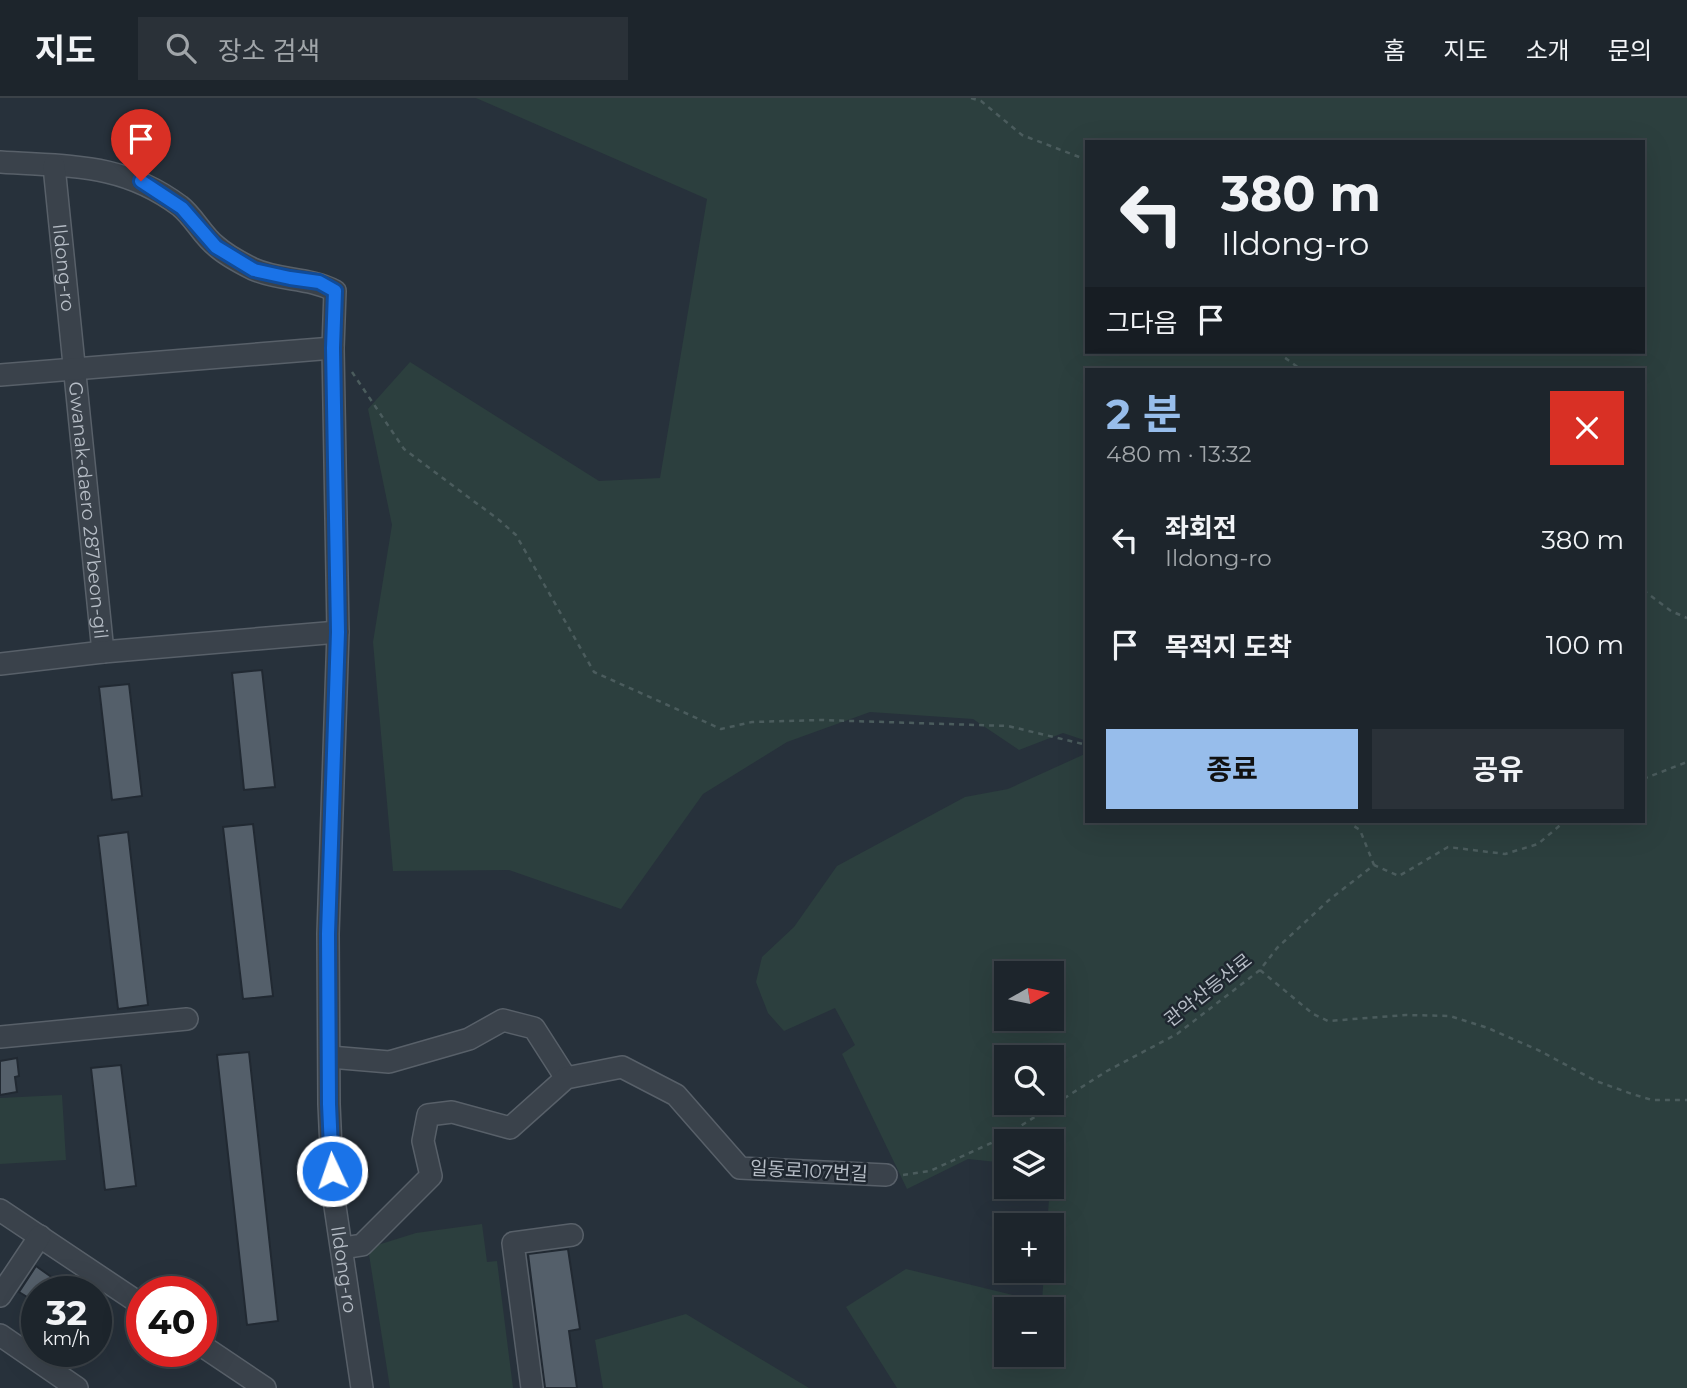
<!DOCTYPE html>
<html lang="ko">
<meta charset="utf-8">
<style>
:root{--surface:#1d252c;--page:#2a3138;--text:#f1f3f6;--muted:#a0a5a9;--line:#3b4248;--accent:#97bdeb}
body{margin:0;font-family:Montserrat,"Noto Sans KR",sans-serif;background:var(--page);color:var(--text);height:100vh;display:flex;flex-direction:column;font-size:26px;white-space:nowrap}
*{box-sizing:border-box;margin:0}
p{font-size:23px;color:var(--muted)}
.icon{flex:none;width:38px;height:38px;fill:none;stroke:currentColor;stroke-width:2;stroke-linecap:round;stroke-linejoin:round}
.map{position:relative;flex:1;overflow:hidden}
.sheet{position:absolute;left:1085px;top:270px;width:560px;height:455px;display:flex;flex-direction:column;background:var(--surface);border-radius:0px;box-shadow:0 7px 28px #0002,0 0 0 2px var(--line)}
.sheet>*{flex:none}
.banner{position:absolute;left:1085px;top:42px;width:560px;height:214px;border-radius:0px;box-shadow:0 7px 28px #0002,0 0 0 2px var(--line);background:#1d252c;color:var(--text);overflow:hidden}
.needle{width:46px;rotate:81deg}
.controls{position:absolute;left:994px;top:863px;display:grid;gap:14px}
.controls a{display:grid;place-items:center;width:70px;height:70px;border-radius:0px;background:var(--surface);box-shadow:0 7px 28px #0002,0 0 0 2px var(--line);font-size:35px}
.speed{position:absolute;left:21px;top:1178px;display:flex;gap:14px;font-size:35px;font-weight:700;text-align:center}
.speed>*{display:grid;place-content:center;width:91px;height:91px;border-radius:50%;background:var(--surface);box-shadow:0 7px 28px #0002,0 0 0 2px var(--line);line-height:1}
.speed small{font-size:18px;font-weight:400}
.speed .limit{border:10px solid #d22;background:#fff;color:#111}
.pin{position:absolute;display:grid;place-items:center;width:60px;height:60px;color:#fff;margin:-72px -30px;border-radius:50% 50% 50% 0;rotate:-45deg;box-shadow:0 0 7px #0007}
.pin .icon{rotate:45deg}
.me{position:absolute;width:77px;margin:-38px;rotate:357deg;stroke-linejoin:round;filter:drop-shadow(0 0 5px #0008)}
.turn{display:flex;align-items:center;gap:24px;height:147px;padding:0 21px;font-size:32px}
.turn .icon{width:91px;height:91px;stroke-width:2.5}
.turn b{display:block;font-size:49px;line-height:60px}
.then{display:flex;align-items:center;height:66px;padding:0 21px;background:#0003;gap:14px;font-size:26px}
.round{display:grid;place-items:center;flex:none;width:74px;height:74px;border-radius:0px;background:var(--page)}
.head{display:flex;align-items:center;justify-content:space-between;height:119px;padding:0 21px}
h1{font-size:42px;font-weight:700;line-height:52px;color:var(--accent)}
.cta{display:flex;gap:14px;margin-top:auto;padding:14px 21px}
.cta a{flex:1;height:80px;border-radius:0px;background:var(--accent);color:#111;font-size:28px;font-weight:700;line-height:80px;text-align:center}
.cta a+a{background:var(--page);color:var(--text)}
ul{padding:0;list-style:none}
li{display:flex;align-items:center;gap:21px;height:105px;padding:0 21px}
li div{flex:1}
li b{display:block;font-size:26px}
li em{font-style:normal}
header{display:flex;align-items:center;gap:42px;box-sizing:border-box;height:98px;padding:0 35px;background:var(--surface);border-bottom:2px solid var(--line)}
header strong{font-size:33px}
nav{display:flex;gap:38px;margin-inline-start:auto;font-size:24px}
.search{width:490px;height:63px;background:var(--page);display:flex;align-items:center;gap:18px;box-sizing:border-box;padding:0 24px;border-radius:0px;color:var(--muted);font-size:26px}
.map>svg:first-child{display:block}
.green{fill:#2c3f3e;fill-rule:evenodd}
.building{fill:#545f6a;stroke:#212932;stroke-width:2}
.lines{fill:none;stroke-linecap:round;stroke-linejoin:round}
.minor-casing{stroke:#586069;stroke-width:24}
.path{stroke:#4b5c5d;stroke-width:2.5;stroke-dasharray:5 5;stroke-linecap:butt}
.minor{stroke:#3a424b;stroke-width:21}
.route-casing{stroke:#114b97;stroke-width:18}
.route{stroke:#1a73e8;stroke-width:12}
.labels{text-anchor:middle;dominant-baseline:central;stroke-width:5;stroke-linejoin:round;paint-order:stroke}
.street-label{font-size:19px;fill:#b6bdc6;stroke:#1f2730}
</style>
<header>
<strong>지도</strong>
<div class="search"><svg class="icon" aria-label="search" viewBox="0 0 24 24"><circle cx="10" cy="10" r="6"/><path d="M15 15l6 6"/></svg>장소 검색</div>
<nav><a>홈</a><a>지도</a><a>소개</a><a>문의</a></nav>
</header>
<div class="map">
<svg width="1687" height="1290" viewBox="0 0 1687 1290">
<rect width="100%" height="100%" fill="#27313b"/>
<path class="green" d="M476,0H1687V1290H897L846,1209L906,1171L1042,1204L1044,1173L1052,1172V1127H1047L1050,1089L1052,1088V1043H1006V1065L968,1061L907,1091L842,956L855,947L835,910L784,933L768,915L756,884L762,859L794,829L837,768L965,699L1008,691L1087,655V723H1643V271H1087V643L1063,635L1019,652L973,621L870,614L787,644L703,696L621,811L509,772L393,773L373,544L392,427L368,311L410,264L599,383L660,380L707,101ZM1087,44H1643V254H1087ZM1006,875H1052V920H1006ZM1006,959H1052V1004H1006ZM1006,1211H1052V1256H1006Z
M62,997L66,1062L0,1066V1000Z
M482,1126L487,1164L497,1163L513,1290H390L368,1150L416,1135Z
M686,1216L809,1290H603L595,1242Z"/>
<path class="building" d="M262,572L275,689L244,692L232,575Z
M129,586L142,698L112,702L99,589Z
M253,726L273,898L243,901L223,729Z
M128,734L148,907L118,911L98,738Z
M249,954L278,1223L247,1227L217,957Z
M17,960L19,978L15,979L17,994L0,997V963Z
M121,967L136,1088L105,1092L91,970Z
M568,1151L580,1231L569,1233L577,1290H545L528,1156Z
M36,1168L50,1178L74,1194H37V1205L19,1194Z"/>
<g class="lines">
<defs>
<g id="minor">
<path id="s1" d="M0,64C69,69 121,64 180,108C194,119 202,137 216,148C226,157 241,165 253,171C279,183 309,179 335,193L333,250L338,534L328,836L329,1006L333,1095L362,1290"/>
<path id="s2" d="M54,68L103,554"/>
<path d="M0,277L333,250"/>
<path d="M0,566L103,554L338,534"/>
<path d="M0,939L187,921"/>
<path d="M330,959L389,964L469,941L503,922L534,930L566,980"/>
<path d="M0,1112L142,1207"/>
<path d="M343,1150L362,1147L431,1078L423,1043L428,1017L452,1014L510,1030L566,980L622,969L676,997L740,1070L886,1077"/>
<path d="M0,1198L40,1138"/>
<path d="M0,1237L77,1290"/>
<path d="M201,1247L265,1290"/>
<path d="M532,1290L513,1145L572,1137"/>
</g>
</defs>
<use href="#minor" class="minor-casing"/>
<path class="path" d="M971,0L981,3L1022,37L1087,62
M1277,254L1299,270L1305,271
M352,274L404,351L499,422L516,437L594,574L721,631L752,624L821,622L1008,628L1087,647
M1643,492L1671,513L1687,520
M1643,681L1687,664
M1346,723L1360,732L1374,767
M1260,872L1313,916L1328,923L1406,917L1450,918L1488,930L1540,953L1596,983L1632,996L1652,1002H1687
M903,1077L930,1073L1000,1041L1107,973L1177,936L1260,872L1277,850L1329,802L1374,767L1399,778L1448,749L1505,756L1538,746L1565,723"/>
<use href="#minor" class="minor"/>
</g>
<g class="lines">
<defs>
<path id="route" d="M141,83L182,110L216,149L254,172L290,180L319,184L335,193L333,250L338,534L328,836L329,1006L332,1073"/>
</defs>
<use href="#route" class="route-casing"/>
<use href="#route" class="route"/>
</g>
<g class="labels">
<g class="street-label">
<text stroke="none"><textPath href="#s2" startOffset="102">Ildong-ro</textPath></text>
<text stroke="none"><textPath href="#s2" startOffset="346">Gwanak-daero 287beon-gil</textPath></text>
<text transform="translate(1208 892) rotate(-38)">관악산등산로</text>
<text transform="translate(809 1073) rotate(3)">일동로107번길</text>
<text stroke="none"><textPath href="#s1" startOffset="1351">Ildong-ro</textPath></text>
</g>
</g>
</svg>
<div class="controls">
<a><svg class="needle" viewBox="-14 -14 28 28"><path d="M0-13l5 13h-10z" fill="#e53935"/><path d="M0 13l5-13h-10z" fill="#a0a5a9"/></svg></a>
<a><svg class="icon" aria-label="search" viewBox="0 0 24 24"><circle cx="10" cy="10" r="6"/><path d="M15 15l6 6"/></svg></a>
<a><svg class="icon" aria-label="layers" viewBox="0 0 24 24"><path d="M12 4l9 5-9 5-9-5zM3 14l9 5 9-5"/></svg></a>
<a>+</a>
<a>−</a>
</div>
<div class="speed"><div>32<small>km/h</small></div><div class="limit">40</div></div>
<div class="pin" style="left:141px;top:83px;background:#d93025"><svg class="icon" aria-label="arrive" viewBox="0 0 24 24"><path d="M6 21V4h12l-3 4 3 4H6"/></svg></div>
<svg class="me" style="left:332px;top:1073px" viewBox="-20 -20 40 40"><circle r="17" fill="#1a73e8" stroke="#fff" stroke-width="3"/><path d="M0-11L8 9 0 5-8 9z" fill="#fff"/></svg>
<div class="banner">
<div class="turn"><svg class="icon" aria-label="left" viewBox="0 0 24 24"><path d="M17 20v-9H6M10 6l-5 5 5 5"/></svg><div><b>380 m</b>Ildong-ro</div></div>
<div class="then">그다음<svg class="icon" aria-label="arrive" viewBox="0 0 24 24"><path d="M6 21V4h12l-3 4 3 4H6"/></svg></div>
</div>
<section class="sheet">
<div class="head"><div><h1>2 분</h1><p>480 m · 13:32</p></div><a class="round" style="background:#d93025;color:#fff"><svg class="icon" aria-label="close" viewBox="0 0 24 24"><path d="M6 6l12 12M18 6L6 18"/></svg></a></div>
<ul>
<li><svg class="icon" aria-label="left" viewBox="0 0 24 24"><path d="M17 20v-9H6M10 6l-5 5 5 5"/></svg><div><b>좌회전</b><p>Ildong-ro</p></div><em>380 m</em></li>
<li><svg class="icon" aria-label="arrive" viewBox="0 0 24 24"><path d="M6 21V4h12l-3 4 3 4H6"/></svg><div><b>목적지 도착</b></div><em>100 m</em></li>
</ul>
<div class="cta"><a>종료</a><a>공유</a></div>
</section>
</div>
